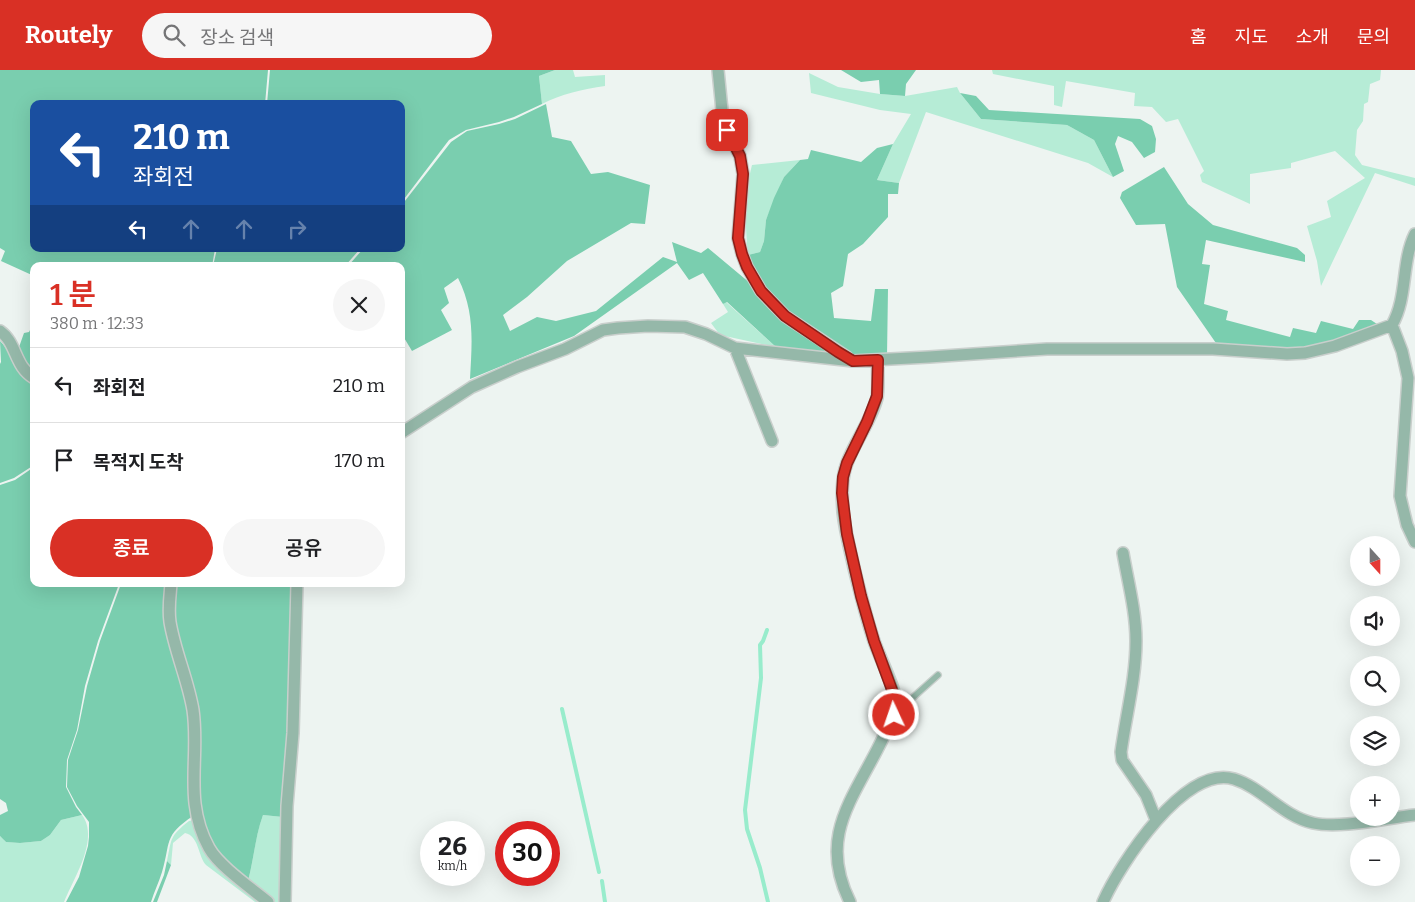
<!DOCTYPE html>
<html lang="ko">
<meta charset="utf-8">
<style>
:root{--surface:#fff;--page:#f6f6f6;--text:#202124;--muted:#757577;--line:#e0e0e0;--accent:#d93025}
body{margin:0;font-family:Bitter,"Noto Sans KR",serif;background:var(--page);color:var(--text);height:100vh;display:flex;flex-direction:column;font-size:19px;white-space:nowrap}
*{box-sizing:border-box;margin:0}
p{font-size:16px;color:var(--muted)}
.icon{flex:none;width:28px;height:28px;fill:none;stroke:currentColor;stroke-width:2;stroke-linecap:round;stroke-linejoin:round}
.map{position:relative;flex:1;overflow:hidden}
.panel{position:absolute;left:30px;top:192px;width:375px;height:325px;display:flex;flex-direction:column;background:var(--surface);border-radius:10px;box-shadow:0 5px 20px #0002}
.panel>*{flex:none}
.hud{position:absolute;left:30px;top:30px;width:375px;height:152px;border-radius:10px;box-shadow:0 5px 20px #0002;background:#1a4fa0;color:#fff;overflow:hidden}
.needle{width:32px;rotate:159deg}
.buttons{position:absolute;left:1350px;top:466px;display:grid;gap:10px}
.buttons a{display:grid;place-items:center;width:50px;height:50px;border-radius:50%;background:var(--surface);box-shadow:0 5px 20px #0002;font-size:25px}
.speed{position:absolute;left:420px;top:751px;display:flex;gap:10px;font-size:25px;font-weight:700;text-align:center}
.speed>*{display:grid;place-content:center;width:65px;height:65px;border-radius:50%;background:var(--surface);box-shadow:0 5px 20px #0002;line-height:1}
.speed small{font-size:12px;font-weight:400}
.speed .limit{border:8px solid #d22;background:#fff;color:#111}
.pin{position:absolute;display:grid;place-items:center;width:42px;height:42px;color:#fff;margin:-21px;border-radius:10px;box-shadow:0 2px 8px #0006}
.me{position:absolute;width:55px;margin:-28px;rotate:357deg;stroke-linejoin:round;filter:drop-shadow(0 0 4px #0008)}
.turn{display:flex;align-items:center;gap:18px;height:105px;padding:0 20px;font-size:22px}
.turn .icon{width:65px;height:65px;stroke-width:2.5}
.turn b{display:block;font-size:35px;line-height:42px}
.lanes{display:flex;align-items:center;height:48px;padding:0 20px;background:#0003;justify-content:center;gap:25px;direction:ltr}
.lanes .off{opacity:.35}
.round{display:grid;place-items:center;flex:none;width:52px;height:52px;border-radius:26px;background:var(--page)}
.overview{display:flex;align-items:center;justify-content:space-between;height:85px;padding:0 20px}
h1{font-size:30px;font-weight:600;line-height:38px;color:var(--accent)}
.action{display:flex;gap:10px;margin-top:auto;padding:10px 20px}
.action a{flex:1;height:58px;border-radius:30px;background:var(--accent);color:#fff;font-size:20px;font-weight:600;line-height:58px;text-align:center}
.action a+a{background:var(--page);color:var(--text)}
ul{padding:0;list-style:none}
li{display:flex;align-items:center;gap:15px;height:75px;padding:0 20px;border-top:1px solid var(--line)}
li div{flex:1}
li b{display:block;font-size:19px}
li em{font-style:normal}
header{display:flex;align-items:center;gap:30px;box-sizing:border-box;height:70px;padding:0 25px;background:var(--accent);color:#fff}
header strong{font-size:24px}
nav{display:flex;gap:28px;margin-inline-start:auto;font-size:18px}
.search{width:350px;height:45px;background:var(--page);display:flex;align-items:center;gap:12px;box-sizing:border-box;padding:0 18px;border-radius:28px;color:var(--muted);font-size:19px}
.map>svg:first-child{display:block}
.green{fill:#b6ecd6}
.forest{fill:#7aceaf}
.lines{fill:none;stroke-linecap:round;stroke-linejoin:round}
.stream{stroke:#98eccc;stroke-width:4}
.service-casing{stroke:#c9cfcc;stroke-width:8}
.minor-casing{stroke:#c9cfcc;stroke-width:14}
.service{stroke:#95b8a9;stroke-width:5.5}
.minor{stroke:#95b8a9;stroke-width:11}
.route-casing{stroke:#8d1f18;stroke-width:12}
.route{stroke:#d93025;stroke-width:9}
</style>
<header>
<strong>Routely</strong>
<div class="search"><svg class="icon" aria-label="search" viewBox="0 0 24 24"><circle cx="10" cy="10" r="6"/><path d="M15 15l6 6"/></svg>장소 검색</div>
<nav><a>홈</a><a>지도</a><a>소개</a><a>문의</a></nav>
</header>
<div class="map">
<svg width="1415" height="832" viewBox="0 0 1415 832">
<rect width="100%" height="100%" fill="#edf4f1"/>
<path class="green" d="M555,0H573L575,7L605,5V16C583,19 561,24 542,34L539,6Z
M992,0H1381L1380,10L1370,14L1368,32L1364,34L1363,51L1357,60L1355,85L1362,95L1415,108V116L1375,103L1321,216L1317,191L1307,156L1331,147L1327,131L1365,108L1335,81L1291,93V98L1250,104V134L1202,112L1200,105L1204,101L1178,49L1166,52L1152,37L1134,36L1135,23L1066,11L1062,37L1054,35V16L993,4Z
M809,3L838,17L880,24L905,26L957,17L960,23L981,49L1067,55L1094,70L1113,107L1088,93L926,42L899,113L877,110L893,74L911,44L880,40L811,23Z
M800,90L784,107L766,150L764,171L760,182L748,185C745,154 744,126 752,95Z
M726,232L776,277L720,265L711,253L728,242L723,234Z
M82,745C100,769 73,809 64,832H0V766L6,772L20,773L41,771L50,765L61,750Z
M263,745L283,747L284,832H274L248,811C254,789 255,766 263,745Z
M193,750L261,832H255L206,795C198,786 199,766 185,763L173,773L171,795L167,791C172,768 169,767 189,751Z"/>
<path class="forest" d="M0,0H268L265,34H34V179H215L212,196H34V206L1,191L5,181L0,178Z
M270,0H555L539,6L542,34L514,47L499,52L466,60L449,70L401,133V34H267Z
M841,0H916L906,14L905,26L880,24L879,10L861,12Z
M960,23L976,26L989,40L1140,49L1152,56L1156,69L1155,82L1144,88L1132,72L1118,66L1115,74L1124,101L1113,107L1094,70L1067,55L981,49Z
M546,34L552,67L571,71L591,104L608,102L650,115L645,154L631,153L567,191L527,227L503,245L510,261L537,247L556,251L596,241L663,187L677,192L672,172L701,183L708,178L834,283L831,286L776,277L727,232L723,234L703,203L689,210L677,193L574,266L470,309C472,272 475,242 458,208L444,218L449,233L441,240L452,260L412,281L403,266L401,267V196H348L363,179H401V136L451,72L467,61L499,54L515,49Z
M893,74L877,110L899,113L898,124H888V147L863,174L848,184L843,216L831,223L834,248L871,251L875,219H888L887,286L853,287L784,241L767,223L748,185L760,182L764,171L766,150L774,128L784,107L800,90L808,89L811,80L861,92L877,78Z
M1164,97L1188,134L1213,155L1297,178L1305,185V192L1206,170L1202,194L1210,195L1204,234L1228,241L1226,250L1290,267L1293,258L1316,263L1321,251L1353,259L1359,250H1371L1380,256L1334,272L1304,280L1218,276L1177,217L1165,154L1136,155L1120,128L1122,122Z
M217,179H360L345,196H213Z
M34,252V304L18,280L24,263L29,262Z
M0,271C15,286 12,303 34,314V395L14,408L0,413V294L1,292Z
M34,397V514H119L98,571L85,616L77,660L67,690L66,717L76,737L82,745L61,750L50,765L41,771L20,773L6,772L0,766V745L8,741L6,733L0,729V415L15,410Z
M121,514H167L190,641L193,746C163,766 171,772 162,802C159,812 154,822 151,832H66L79,807L88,776L89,767V752L77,736L67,717L68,690L78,660L87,616L100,571Z
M175,514H293L290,621L283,747L263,745C255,767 254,789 248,811L213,778L201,747L197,697L176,561L173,535Z
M167,791L171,795L157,832H153L164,805Z"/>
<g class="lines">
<path class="stream" d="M767,560L763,571L760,575L761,608L745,740L747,759L760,798L768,832
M562,639L599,802
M602,811L605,832"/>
<defs>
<path id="service" d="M897,636L909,631L938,605"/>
<path id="minor" d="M718,0L722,40L727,60L740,86L743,104L738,168L742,184L747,197L761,221L785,246L847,287
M1392,255L1402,281L1408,308L1400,426L1407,455L1415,472
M0,261C17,273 14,296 34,308
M735,278L772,371
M401,363L472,317L517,297L565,279L603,260L618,258L648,256L685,257L706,264L735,278L853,291L929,287L1047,279H1213L1287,284L1305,283L1335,276L1392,255C1408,227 1401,192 1415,164
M1123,483C1128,512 1136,541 1136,571C1136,608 1126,645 1121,682L1122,690L1146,725L1156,750
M171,514C170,526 168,539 170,552C175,582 188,610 193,640C200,688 183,731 209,778C219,796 251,818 268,832
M285,832L287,736L293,663L297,514
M850,832C817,766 854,728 882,670C886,660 896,646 896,635C897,621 879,586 874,571C866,547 860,522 854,498C850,479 845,461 843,442C842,426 841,409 847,393C855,371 871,351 877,328C879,316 877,302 878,290
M1103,832C1120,794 1185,694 1234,709C1263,718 1282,746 1313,753C1340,759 1386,748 1415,745"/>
</defs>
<use href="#service" class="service-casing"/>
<use href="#minor" class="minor-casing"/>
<use href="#service" class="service"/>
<use href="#minor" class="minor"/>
</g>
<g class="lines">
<defs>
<path id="route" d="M727,60L740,86L743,104L738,168L742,184L747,197L761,221L785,246L838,282L853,291L878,290L877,326L867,352L847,393L843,407L842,423L847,464L861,526L874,571L895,628L896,636L894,645"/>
</defs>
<use href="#route" class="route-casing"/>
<use href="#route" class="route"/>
</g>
</svg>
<div class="buttons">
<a><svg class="needle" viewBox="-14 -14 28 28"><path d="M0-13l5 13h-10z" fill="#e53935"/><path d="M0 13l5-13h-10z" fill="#757577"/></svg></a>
<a><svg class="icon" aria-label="sound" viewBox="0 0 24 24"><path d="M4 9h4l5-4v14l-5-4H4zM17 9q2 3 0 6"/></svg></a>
<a><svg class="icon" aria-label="search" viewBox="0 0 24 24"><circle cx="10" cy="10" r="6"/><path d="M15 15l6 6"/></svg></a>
<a><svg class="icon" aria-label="layers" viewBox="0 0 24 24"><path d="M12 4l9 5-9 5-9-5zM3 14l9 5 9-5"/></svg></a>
<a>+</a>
<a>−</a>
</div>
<div class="speed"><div>26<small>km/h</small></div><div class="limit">30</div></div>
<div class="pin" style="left:727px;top:60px;background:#d93025"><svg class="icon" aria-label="arrive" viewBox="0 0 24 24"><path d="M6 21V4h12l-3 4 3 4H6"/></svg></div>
<svg class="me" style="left:894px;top:645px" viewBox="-20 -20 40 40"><circle r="17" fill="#d93025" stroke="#fff" stroke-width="3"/><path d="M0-11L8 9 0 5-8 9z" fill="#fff"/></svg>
<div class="hud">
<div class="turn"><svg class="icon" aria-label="left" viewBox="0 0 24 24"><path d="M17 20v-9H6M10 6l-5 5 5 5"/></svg><div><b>210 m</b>좌회전</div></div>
<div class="lanes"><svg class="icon" aria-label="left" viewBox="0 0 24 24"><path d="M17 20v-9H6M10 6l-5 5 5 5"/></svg><svg class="icon off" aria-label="ahead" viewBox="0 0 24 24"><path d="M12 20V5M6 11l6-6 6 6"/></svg><svg class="icon off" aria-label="ahead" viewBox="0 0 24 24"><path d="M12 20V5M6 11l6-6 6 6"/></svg><svg class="icon off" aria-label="right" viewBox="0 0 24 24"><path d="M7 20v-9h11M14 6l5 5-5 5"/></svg></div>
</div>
<section class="panel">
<div class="overview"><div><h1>1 분</h1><p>380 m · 12:33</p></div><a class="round"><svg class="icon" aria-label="close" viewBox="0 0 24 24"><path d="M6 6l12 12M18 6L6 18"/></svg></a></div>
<ul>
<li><svg class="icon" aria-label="left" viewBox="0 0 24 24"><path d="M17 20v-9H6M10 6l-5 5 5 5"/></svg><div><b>좌회전</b></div><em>210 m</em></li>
<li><svg class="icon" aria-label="arrive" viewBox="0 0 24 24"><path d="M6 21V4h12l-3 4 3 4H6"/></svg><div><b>목적지 도착</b></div><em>170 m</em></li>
</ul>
<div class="action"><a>종료</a><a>공유</a></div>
</section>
</div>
